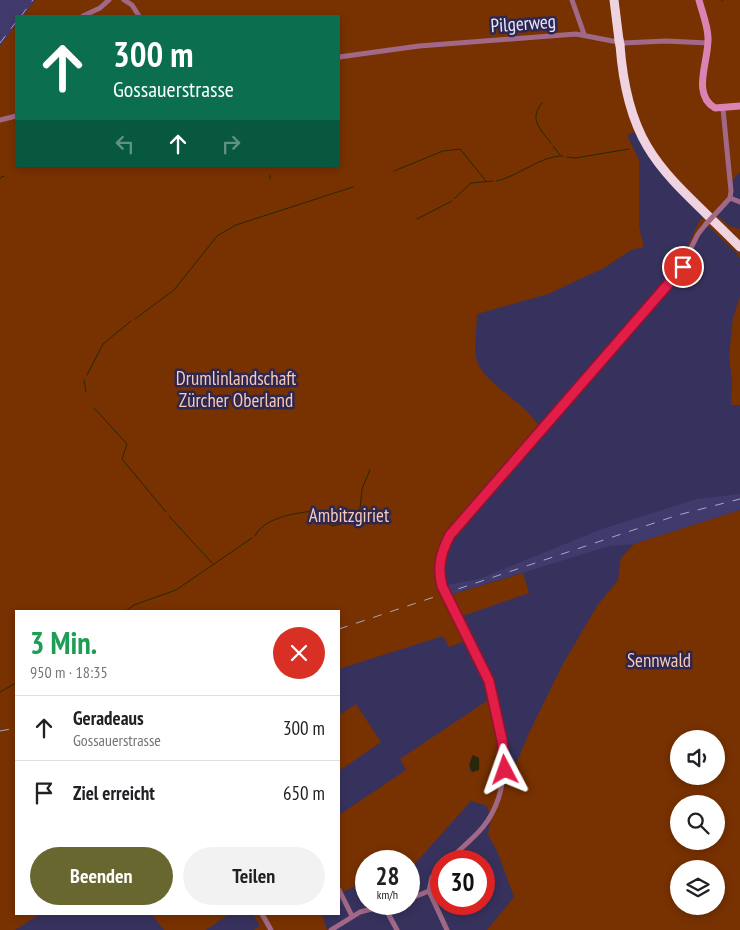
<!DOCTYPE html>
<html lang="de">
<meta charset="utf-8">
<style>
:root{--surface:#fff;--page:#f2f2f2;--text:#202124;--muted:#757577;--line:#e0e0e0;--accent:#696730}
body{margin:0;font-family:"PT Sans Narrow",sans-serif;background:var(--page);color:var(--text);height:100vh;display:flex;flex-direction:column;font-size:19px;white-space:nowrap}
*{box-sizing:border-box;margin:0}
p{font-size:16px;color:var(--muted)}
.icon{flex:none;width:28px;height:28px;fill:none;stroke:currentColor;stroke-width:2;stroke-linecap:round;stroke-linejoin:round}
.map{position:relative;flex:1;overflow:hidden}
.sheet{position:absolute;left:15px;top:610px;width:325px;height:305px;display:flex;flex-direction:column;background:var(--surface);border-radius:0px;box-shadow:0 2px 8px #0003}
.sheet>*{flex:none}
.guide{position:absolute;left:15px;top:15px;width:325px;height:152px;border-radius:0px;box-shadow:0 2px 8px #0003;background:#0b6e4f;color:#fff;overflow:hidden}
.tools{position:absolute;left:670px;top:730px;display:grid;gap:10px}
.tools a{display:grid;place-items:center;width:55px;height:55px;border-radius:50%;background:var(--surface);box-shadow:0 2px 8px #0003;font-size:25px}
.speed{position:absolute;left:355px;top:850px;display:flex;gap:10px;font-size:25px;font-weight:700;text-align:center}
.speed>*{display:grid;place-content:center;width:65px;height:65px;border-radius:50%;background:var(--surface);box-shadow:0 2px 8px #0003;line-height:1}
.speed small{font-size:12px;font-weight:400}
.speed .limit{border:8px solid #d22;background:#fff;color:#111}
.pin{position:absolute;display:grid;place-items:center;width:42px;height:42px;color:#fff;margin:-21px;border:2px solid #fff;border-radius:50%;box-shadow:0 1px 5px #0007}
.me{position:absolute;width:55px;margin:-28px;rotate:356deg;stroke-linejoin:round;filter:drop-shadow(0 0 4px #0008)}
.turn{display:flex;align-items:center;gap:18px;height:105px;padding:0 15px;font-size:22px}
.turn .icon{width:65px;height:65px;stroke-width:2.5}
.turn b{display:block;font-size:35px;line-height:42px}
.lanes{display:flex;align-items:center;height:48px;padding:0 15px;background:#0003;justify-content:center;gap:25px;direction:ltr}
.lanes .off{opacity:.35}
.round{display:grid;place-items:center;flex:none;width:52px;height:52px;border-radius:26px;background:var(--page)}
.headline{display:flex;align-items:center;justify-content:space-between;height:85px;padding:0 15px}
h1{font-size:30px;font-weight:700;line-height:38px;color:#1e9e55}
.cta{display:flex;gap:10px;margin-top:auto;padding:10px 15px}
.cta a{flex:1;height:58px;border-radius:30px;background:var(--accent);color:#fff;font-size:20px;font-weight:700;line-height:58px;text-align:center}
.cta a+a{background:var(--page);color:var(--text)}
ul{padding:0;list-style:none}
li{display:flex;align-items:center;gap:15px;height:65px;padding:0 15px;border-top:1px solid var(--line)}
li div{flex:1}
li b{display:block;font-size:19px}
li em{font-style:normal}
.map>svg:first-child{display:block}
.built{fill:#413b6d}
.green{fill:#783100;fill-rule:evenodd}
.water{fill:#292708}
.lines{fill:none;stroke-linecap:round;stroke-linejoin:round}
.stream{stroke:#292708;stroke-width:1}
.street{stroke:#a16987;stroke-width:5}
.secondary{stroke:#db83b3;stroke-width:7}
.highway{stroke:#efd3e0;stroke-width:9}
.rail{stroke:#a9a6c4;stroke-width:1;stroke-dasharray:9 9;stroke-linecap:butt}
.street-bridge{stroke:#a16987;stroke-width:5}
.highway-bridge{stroke:#efd3e0;stroke-width:9}
.route-casing{stroke:#92132f;stroke-width:12}
.route{stroke:#e11d48;stroke-width:9}
.labels{text-anchor:middle;dominant-baseline:central;stroke-width:5;stroke-linejoin:round;paint-order:stroke}
.street-label{font-size:19px;fill:#e7e6fc;stroke:#2d2851}
.park-label{font-size:19px;fill:#f8cab4;stroke:#2d2851}
</style>
<div class="map">
<svg width="740" height="930" viewBox="0 0 740 930">
<rect width="100%" height="100%" fill="#37325d"/>
<path class="built" d="M0,0H35L23,16H16V25L0,46Z
M740,494V510L634,544L609,546L450,595L446,599L351,630L339,621L443,590L447,585L479,579L602,529L697,499Z"/>
<path class="green" d="M35,0H740V172L731,182L730,198L714,213L729,226L740,229V259L737,253L706,224L689,256L686,250L700,220L713,213C681,204 656,157 638,131L627,135L639,160V227L644,247L631,250L604,268L548,294L477,314C477,329 473,347 477,361C484,384 525,402 539,426L443,539L438,565L440,589H443L440,591L444,599L450,595L523,573L529,593L454,619L465,641L449,647L443,636L339,669V611H16V914H40L15,930H0V46L16,25V166H339V16H23Z
M740,296V405H731L732,382L729,355L733,318Z
M740,510V930H487L514,897L498,853L488,834L491,818L487,806L471,801L411,868L409,869V861H366V891L357,885L339,894V815L406,770L400,759L494,696L502,740L503,787L510,779L528,735L563,664L597,606L618,580L621,558L634,544ZM679,739H716V776H679ZM473,755L479,758L480,768L473,772L470,771V760ZM679,804H716V841H679ZM679,869H716V906H679Z
M356,704L381,742L339,771V715Z
M151,914H229L206,930H164Z
M253,914H322L327,930H254L260,926Z"/>
<path class="water" d="M473,755L479,758V770L472,772L469,765Z"/>
<g class="lines">
<path class="stream" d="M722,0V1
M542,103C528,119 541,130 551,143
M553,146L560,155
M567,157L575,158L629,149
M394,171L443,151L460,149L486,181
M270,175V179
M0,178L4,176
M496,181C517,177 542,155 563,156
M455,198L471,183L493,181
M417,219L452,201
M135,319L174,290L217,236L236,225L353,187
M87,375L103,344L131,321
M84,380L86,392
M94,408L127,444L122,459L166,512
M169,516L212,563
M255,536C263,518 295,513 314,511L332,526L341,524L360,509L362,489L370,470
M126,611L134,605L176,590L252,538
M0,692L16,683"/>
<path class="street" d="M124,0L132,5L139,16
M572,0L584,34
M83,16L100,8L109,0
M339,57L419,46L576,34L623,43L666,41L708,43
M0,120L16,116
M730,198L740,202
M720,209L730,198L731,191L723,109
M448,861C459,850 473,839 483,827C517,785 505,713 483,667C471,639 453,614 442,586C437,567 441,552 450,535L679,272L698,234L706,224
M441,868L432,877L429,891L447,930
M339,890L352,916
M409,899L429,891
M384,906L397,930
M262,914L271,930
M331,930L360,912L391,904"/>
<path class="secondary" d="M699,0C702,12 708,26 708,38C709,61 691,94 715,108L740,106"/>
<path class="highway" d="M614,0L619,40
M620,45C628,155 669,175 740,247"/>
<path class="rail" d="M21,16L33,0
M0,43L16,22
M339,629L678,515L740,499
M0,731L16,728"/>
<path class="street-bridge" d="M706,224L720,209"/>
<path class="highway-bridge" d="M619,40L620,45"/>
</g>
<g class="lines">
<defs>
<path id="route" d="M505,770L502,740L489,681L442,586C437,567 441,552 450,535L683,267"/>
</defs>
<use href="#route" class="route-casing"/>
<use href="#route" class="route"/>
</g>
<g class="labels">
<g class="street-label">
<text transform="translate(523 23) rotate(-4)">Pilgerweg</text>
</g>
<g class="park-label">
<text x="236" y="378">Drumlinlandschaft<tspan x="236" dy="22">Zürcher Oberland</tspan></text>
<text x="349" y="515">Ambitzgiriet</text>
<text x="659" y="660">Sennwald</text>
</g>
</g>
</svg>
<div class="tools">
<a><svg class="icon" aria-label="sound" viewBox="0 0 24 24"><path d="M4 9h4l5-4v14l-5-4H4zM17 9q2 3 0 6"/></svg></a>
<a><svg class="icon" aria-label="search" viewBox="0 0 24 24"><circle cx="10" cy="10" r="6"/><path d="M15 15l6 6"/></svg></a>
<a><svg class="icon" aria-label="layers" viewBox="0 0 24 24"><path d="M12 4l9 5-9 5-9-5zM3 14l9 5 9-5"/></svg></a>
</div>
<div class="speed"><div>28<small>km/h</small></div><div class="limit">30</div></div>
<div class="pin" style="left:683px;top:267px;background:#d93025"><svg class="icon" aria-label="arrive" viewBox="0 0 24 24"><path d="M6 21V4h12l-3 4 3 4H6"/></svg></div>
<svg class="me" style="left:505px;top:770px" viewBox="-20 -20 40 40"><path d="M0-17L14 15 0 8-14 15z" fill="#e11d48" stroke="#fff" stroke-width="4"/></svg>
<div class="guide">
<div class="turn"><svg class="icon" aria-label="ahead" viewBox="0 0 24 24"><path d="M12 20V5M6 11l6-6 6 6"/></svg><div><b>300 m</b>Gossauerstrasse</div></div>
<div class="lanes"><svg class="icon off" aria-label="left" viewBox="0 0 24 24"><path d="M17 20v-9H6M10 6l-5 5 5 5"/></svg><svg class="icon" aria-label="ahead" viewBox="0 0 24 24"><path d="M12 20V5M6 11l6-6 6 6"/></svg><svg class="icon off" aria-label="right" viewBox="0 0 24 24"><path d="M7 20v-9h11M14 6l5 5-5 5"/></svg></div>
</div>
<section class="sheet">
<div class="headline"><div><h1>3 Min.</h1><p>950 m · 18:35</p></div><a class="round" style="background:#d93025;color:#fff"><svg class="icon" aria-label="close" viewBox="0 0 24 24"><path d="M6 6l12 12M18 6L6 18"/></svg></a></div>
<ul>
<li><svg class="icon" aria-label="ahead" viewBox="0 0 24 24"><path d="M12 20V5M6 11l6-6 6 6"/></svg><div><b>Geradeaus</b><p>Gossauerstrasse</p></div><em>300 m</em></li>
<li><svg class="icon" aria-label="arrive" viewBox="0 0 24 24"><path d="M6 21V4h12l-3 4 3 4H6"/></svg><div><b>Ziel erreicht</b></div><em>650 m</em></li>
</ul>
<div class="cta"><a>Beenden</a><a>Teilen</a></div>
</section>
</div>
